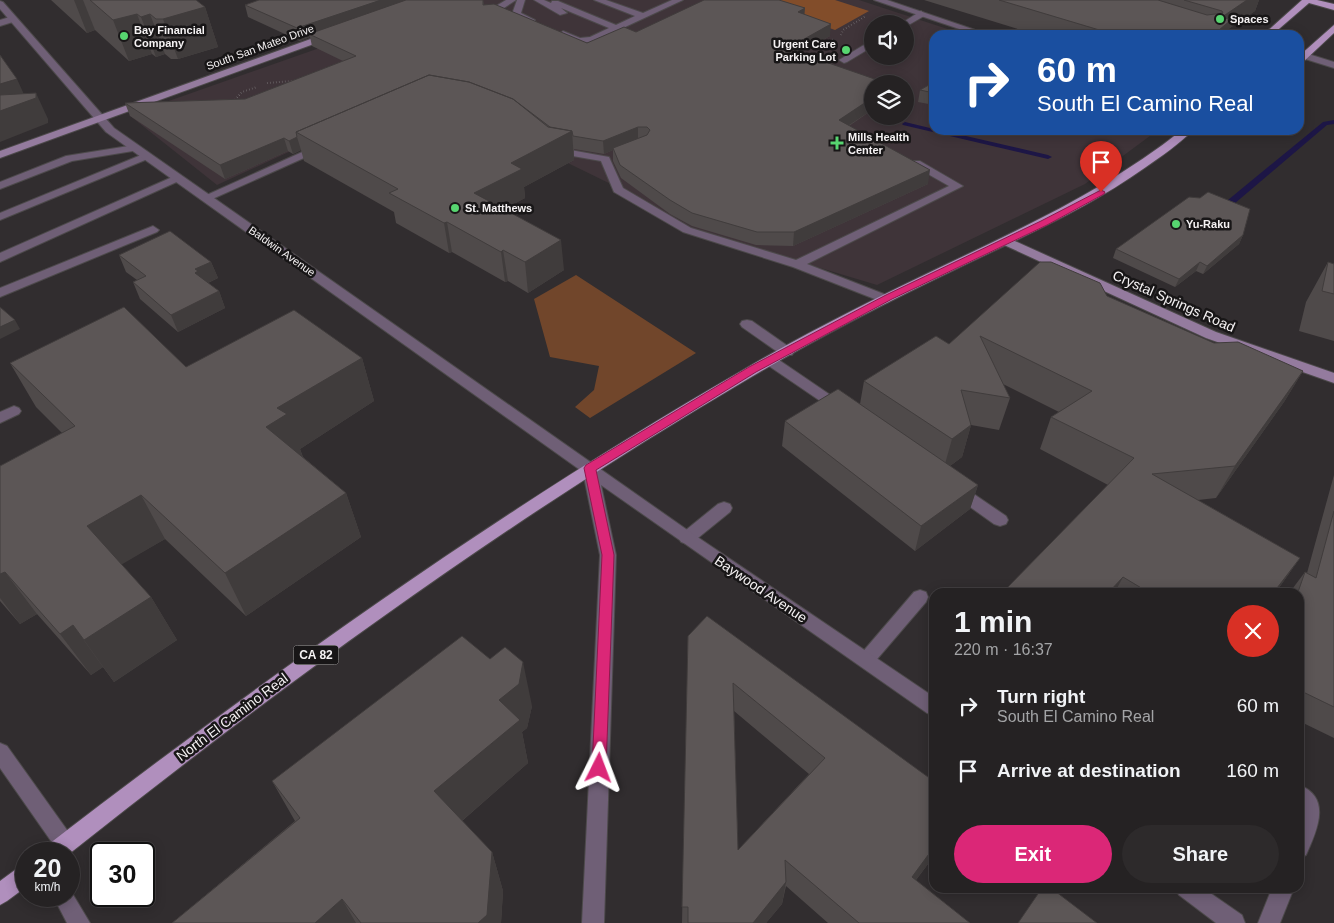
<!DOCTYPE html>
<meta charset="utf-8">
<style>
:root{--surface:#252223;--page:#2d2a2b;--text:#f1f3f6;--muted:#a3a4a6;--line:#423f41;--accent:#db2777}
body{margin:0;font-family:Helvetica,sans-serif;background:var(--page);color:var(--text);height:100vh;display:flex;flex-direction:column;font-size:19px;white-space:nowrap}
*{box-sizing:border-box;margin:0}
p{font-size:16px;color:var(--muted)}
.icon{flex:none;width:28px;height:28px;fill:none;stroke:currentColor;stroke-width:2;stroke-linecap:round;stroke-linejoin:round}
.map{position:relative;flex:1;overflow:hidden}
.drawer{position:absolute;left:929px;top:588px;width:375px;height:305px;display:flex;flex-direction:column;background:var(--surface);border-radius:15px;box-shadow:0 2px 12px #0003,0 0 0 1px var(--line)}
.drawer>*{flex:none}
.hud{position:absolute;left:929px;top:30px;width:375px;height:105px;border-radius:15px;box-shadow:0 2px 12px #0003,0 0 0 1px var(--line);background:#1a4fa0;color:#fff;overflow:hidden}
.fabs{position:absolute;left:864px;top:15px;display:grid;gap:10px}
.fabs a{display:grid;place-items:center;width:50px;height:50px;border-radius:50%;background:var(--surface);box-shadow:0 2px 12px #0003,0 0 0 1px var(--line);font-size:25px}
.speed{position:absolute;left:15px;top:842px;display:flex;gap:10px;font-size:25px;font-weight:700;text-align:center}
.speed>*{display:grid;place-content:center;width:65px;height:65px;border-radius:50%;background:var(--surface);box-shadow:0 2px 12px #0003,0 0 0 1px var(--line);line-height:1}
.speed small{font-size:12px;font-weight:400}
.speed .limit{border:2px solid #111;border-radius:8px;background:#fff;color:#111}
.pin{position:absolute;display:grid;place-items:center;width:42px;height:42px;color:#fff;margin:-51px -21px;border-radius:50% 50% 50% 0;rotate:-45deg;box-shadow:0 0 5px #0007}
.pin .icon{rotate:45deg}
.me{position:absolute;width:55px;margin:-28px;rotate:3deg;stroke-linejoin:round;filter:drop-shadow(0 0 4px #0008)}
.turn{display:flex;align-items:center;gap:18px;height:105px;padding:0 25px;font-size:22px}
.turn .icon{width:65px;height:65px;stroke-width:2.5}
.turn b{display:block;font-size:35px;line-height:42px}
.round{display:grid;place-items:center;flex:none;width:52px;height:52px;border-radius:26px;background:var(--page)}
.head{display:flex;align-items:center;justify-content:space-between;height:85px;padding:0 25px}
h1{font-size:30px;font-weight:600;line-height:38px}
.action{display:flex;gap:10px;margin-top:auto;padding:10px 25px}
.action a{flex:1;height:58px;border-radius:30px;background:var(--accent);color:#fff;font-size:20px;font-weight:600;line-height:58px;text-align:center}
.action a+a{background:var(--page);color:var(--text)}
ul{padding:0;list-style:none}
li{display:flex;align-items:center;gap:15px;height:65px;padding:0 25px}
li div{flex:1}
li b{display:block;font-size:19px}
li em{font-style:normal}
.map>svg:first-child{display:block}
.built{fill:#3f3439;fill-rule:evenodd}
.green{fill:#71462b}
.forest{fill:#824d2a}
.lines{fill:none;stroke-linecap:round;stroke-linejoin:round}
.stream{fill:#1d1646;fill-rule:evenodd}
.lane-casing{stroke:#4c494a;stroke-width:2}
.street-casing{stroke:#4c494a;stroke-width:2}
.secondary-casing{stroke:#4c494a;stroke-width:2}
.primary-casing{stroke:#4c494a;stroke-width:2}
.path{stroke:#7c787a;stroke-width:2;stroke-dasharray:0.5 2.5;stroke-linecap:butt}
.lane{fill:#6f5f76;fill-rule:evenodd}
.street{fill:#6f5f76;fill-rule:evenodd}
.secondary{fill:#947b9e;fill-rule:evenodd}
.primary{fill:#b08fbd;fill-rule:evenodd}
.wall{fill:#4f4a4a;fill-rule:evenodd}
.shaded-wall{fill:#403c3c}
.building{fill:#5c5656;stroke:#403c3c;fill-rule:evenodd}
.route{fill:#db2777;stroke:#8e194d}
.poi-dot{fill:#57d570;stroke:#181617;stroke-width:2}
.labels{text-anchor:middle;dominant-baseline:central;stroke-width:5;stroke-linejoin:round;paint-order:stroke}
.far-poi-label{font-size:11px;font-weight:bold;fill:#f5f2f3;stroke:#181617;text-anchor:start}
.far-street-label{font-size:11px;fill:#f5f2f3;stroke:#181617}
.shield{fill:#181617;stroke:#b3b0b1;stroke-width:1}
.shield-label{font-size:12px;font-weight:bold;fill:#f5f2f3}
.street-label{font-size:14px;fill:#f5f2f3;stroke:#181617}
</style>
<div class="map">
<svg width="1334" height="923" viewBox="0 0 1334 923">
<rect width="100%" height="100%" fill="#312d2f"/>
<path class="built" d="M456,0H859L966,35H934V130H1158L1085,184L877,285L687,228L621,189L421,91L217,185L129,115ZM872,24H905V56H872ZM872,84H905V116H872Z"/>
<path class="green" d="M576,275L696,353L590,418L575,407L594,390L599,366L550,357L534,299Z"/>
<path class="forest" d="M743,0H835L869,11L835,30L767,6Z"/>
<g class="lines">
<path class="stream" d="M1334,120V124L1327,125L1234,204H1228V200L1323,122Z
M905,122L934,129V130H940L1048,155L1052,157L1048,159L903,125L902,124Z"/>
<defs>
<path id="lane" d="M506,0H516L492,16H486V12Z
M517,0H525L521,13L535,20V24H529L513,16L512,14Z
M534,0H544L551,3L552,1H558L616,25L635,16L594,0H606L643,13L672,0H683L595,41L579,44L559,34L563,31L580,38L590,37L609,28L561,8L567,13L560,15Z
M921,11L925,14L924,16L907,26L900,24Z
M13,16L16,17V21L0,26V20Z
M872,40V47L847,62L844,63L839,60Z
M320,144L324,145L325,147L324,149L210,200H202L200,198Z
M135,145L139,146L140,148L139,150L72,161L0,189V182L66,156Z
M554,147L609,157L623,188L691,228L796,260L949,186L912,165L911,163L912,161H920L963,186L807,264L889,296L891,299L889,302L885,303L793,267L683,232L614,192L601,161L550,152L549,150Z
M146,153L151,156L150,158L0,220V213Z
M177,175L182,178L181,180L0,262V253Z
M153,226L159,230L157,232L0,297V288Z
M747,320L752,321L792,349L794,352L792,355H782L742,327L740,324L742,321Z
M771,357L776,358L845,405L847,408L845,411H835L766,364L764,361L766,358Z
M14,406L19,408L21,411L19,414L0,423V412Z
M957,484L962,486L1006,516L1008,520L1006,524L1000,526L994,524L952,494L949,490L952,486Z
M724,502L730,504L732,508L730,512L693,542L687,544L681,542L679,538L681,534L718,504Z
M920,590L926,592L928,597L926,602L872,665L866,668L860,665L857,660L860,655L914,592Z
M1299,785C1333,798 1316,832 1306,855L1299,858L1301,814L1299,808Z
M69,888L90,923H67L53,896H69Z
M1272,888H1294L1280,923H1258Z"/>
<path id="street" d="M874,0H887L990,35H977Z
M0,1L3,2L114,128L693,534L934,697V715L927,713L601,485L616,555L604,923H582L600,555L583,472L106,132L0,9Z
M1305,53L1334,62V68L1302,58L1300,56Z
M0,743L7,746L72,837L75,844L72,851L66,854L58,851L0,768Z
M1175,888H1203L1242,915L1245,923H1216L1179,895Z"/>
<path id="secondary" d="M330,32L334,35L333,37L0,158V151Z
M1006,237L1216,332L1334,373V383L1206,338L1002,244L1000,241Z"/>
<path id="primary" d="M1302,0H1317L1334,4V10L1309,3L1272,35H1263Z
M1334,25V33L1302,63L1299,64V56Z
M1182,130H1193C1179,144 1162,156 1146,167C1087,209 1020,238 956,269C887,302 819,337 753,376C512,517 287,681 69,854H42L45,847C269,675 498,511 743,370C809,331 878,297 947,264C1029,225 1110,187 1182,130Z
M26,864V887L7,901L0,905V881L19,867Z"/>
</defs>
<use href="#lane" class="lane-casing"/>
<use href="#street" class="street-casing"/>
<use href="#secondary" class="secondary-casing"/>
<use href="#primary" class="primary-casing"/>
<path class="path" d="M841,35L843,30L866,16
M816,43L823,45L834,39
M267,83L293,81
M233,102L242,92L257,87"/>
<use href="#lane" class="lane"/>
<use href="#street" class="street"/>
<use href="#secondary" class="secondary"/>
<use href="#primary" class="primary"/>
</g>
<path class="wall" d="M51,0H196L205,7L218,47L178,59H171L165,54L156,57L152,54L129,61L95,30L87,33Z
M483,0L484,5L587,43L636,32L804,14L830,36L803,51V54L872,84V110L849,126L928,184L793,246L756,245L692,226L670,214L621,178L613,161V150L604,154L574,149V160L524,187L525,198L504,209L564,270L528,293L508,281L505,282L452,252L449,253L396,223L394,212L304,161L301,150L293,154L288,151L225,179L130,116L125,103L245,99L343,61L312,46L310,37L300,41L248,17L245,5Z
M924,0H1259L1255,11L1227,30L1225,35H1037Z
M934,82V105L918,102L920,90Z
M1243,235L1239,244L1203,274L1196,271L1175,287L1113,258L1116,249Z
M119,255L211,262L218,278L208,283L219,291L225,308L178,332L140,299L133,282L137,280L126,272Z
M1328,262L1334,264V341L1299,331L1306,302Z
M1107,296L1214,343L1303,371L1284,402L1216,498L1198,500L1300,558L1276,592H1003L1108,485L1040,449L1051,417L1059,412L1003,384L1010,398L999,430L971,425L962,457L950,466L978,485L970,509L915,551L782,446L785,421L860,404L864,381L949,344Z
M362,358L374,401L300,449L303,457L346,493L361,537L246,616L165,539L121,564L151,597L177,640L114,682L103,667L91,675L37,614L20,624L0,601V466L62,433L36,407L10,363L186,367Z
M1334,475V738L1299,721V592H1290L1305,572L1307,573Z
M688,636L928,777L934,778V856L916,880L970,923H828L786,886L782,904L766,923H682ZM734,711L809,774L738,850Z
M532,706L527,728L522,732L528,763L462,821L492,852L503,891L501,923H172L295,821L272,781Z"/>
<path class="shaded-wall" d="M74,0H83L95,30L87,33Z
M381,0H417L309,34L310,37L300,41L297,28Z
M1247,0H1259L1255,11L1227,30L1225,35H1213L1222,17Z
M205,7L218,47L178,59L163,19Z
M805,8L804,20L798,12Z
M137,14L152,54L129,61L113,20Z
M150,14L165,54L156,57L141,17Z
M831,24L830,36L803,51L802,58L794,51L797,43Z
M17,79L27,101L36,93L48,119V123L0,142V84Z
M872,98V110L837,133L839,120Z
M638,127V140L613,148V150L604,154L603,141Z
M572,131L574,160L524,187L525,198L479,223L474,193L511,163Z
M297,137L301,150L293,154L289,141Z
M284,138L288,151L225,179L220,165Z
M930,170L928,184L793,246L794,232Z
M447,222L452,252L449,253L444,223Z
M1243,235L1239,244L1203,274L1207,266Z
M561,240L564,270L528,293L525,262Z
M503,250L508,281L505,282L501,252Z
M211,262L218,278L203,285L195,273V269Z
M1200,262L1196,271L1175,287L1179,279Z
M219,291L225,308L178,332L171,315Z
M15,320L20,329L0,339V327Z
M362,358L374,401L300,449L303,458L266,427L277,408Z
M1303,371L1284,402L1216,498L1235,466Z
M971,425L962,457L943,471L952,439Z
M978,485L970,509L915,551L921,526Z
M346,493L361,537L246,616L225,573Z
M141,495L165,539L114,569L87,526Z
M1300,558L1276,592H1274Z
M5,572L37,614L20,624L0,598V574Z
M1123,577L1115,592H1109Z
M151,597L177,640L114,682L84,640Z
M73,625L103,667L91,675L60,634Z
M523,662L532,706L527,728L522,732L528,763L449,832L434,791L499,700Z
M934,847V856L902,898L912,877Z
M492,852L503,891L501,923H478Z
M786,882L782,904L766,923H753Z
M342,899L356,923H315Z"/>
<path class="building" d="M90,0H196L205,7L163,19H156L150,14L141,17L137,14L113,20Z
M259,0H381L297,28L245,5Z
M406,0H483V5L494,4L587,43L624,27L636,32L704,0H779L805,8L798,12L831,24L797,43L803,46L794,51L889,84H872V98L839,120L930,170L794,232H757L692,213L670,200L620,165L613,148L647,135L650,130L647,127H638L603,141L573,136L572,131L550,127L513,99L469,82L429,75L296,132L297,137L289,141L284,138L220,165L125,103L245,99L356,56L309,34Z
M999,0H1158L1207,15L1223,13L1222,11L1184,0H1247L1222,17L1231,20L1213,35H1116Z
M0,55L17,79L0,84Z
M429,75L469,82L513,99L548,127L572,131L511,163L522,169L474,193L561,240L525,262L503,250L501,252L447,222L444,223L389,193L398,189L296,132Z
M934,82V93L920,90Z
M36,93V98L0,111V95Z
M1208,192L1250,209L1243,235L1207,266L1200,262L1179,279L1116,249L1189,197L1200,198Z
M170,231L211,262L195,269L198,271L195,273L219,291L171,315L133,282L146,276L119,255Z
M1040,262H1051L1100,283L1107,296L1214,343L1238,342L1303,371L1235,466L1152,474L1300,558L1274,592H1148L1123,577L1109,592H1003L1134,458L1051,417L1092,391L980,336L1010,398L961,390L971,425L952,439L864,381L936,336L949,344Z
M1328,262L1334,264V294L1322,291Z
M0,307L15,320L0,327Z
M124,307L186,367L294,310L362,358L277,408L287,414L266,427L346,493L225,573L141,495L87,526L151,597L84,640L73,625L60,634L5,572L0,574V466L75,426L10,363Z
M838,389L978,485L921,526L785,421Z
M1334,511V707L1299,690L1298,592L1305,572L1316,578Z
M707,616L928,777L929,774L934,778V847L912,877L970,923H859L785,860L786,882L753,923H688V907H682L688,636ZM733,683L825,758L738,850Z
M462,636L490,659L505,647L523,662L519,684L499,700L520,720L434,791L492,852L487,915L478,923H361L342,899L315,923H172L300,818L272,781Z
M1042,888H1051L1097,923H1018Z"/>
<path class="route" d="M1101,190L1105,192L1104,194L1047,225L892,299L756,372L596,470L614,555L606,768L604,773L599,775L594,773L592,768L602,555L584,468L586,465L749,367L886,295L1041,221Z"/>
<g class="poi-dot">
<circle cx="1220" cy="19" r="5"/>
<circle cx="124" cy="36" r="5"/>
<circle cx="846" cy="50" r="5"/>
<path d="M834.5 135.5h5v5h5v5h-5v5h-5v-5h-5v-5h5z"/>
<circle cx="455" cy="208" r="5"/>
<circle cx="1176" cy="224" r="5"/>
</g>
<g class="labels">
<g class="far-poi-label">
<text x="1230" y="19">Spaces</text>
<text x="134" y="30">Bay Financial<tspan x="134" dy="13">Company</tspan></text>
<text x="836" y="44" text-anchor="end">Urgent Care<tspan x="836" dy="13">Parking Lot</tspan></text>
<text x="848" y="137">Mills Health<tspan x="848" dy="13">Center</tspan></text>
<text x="465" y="208">St. Matthews</text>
<text x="1186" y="224">Yu-Raku</text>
</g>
<g class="far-street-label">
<text transform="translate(260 47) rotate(-20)">South San Mateo Drive</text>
<text transform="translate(282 251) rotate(35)">Baldwin Avenue</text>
</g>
<rect class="shield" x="293.5" y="645.5" width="45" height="19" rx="4"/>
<g class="shield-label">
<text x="316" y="655">CA 82</text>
</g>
<g class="street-label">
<text transform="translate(1174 301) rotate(24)">Crystal Springs Road</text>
<text transform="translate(761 589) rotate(34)">Baywood Avenue</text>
<text transform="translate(232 717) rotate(-37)">North El Camino Real</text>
</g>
</g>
</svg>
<div class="fabs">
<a><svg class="icon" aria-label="sound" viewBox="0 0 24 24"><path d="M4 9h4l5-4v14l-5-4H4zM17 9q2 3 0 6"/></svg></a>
<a><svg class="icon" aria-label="layers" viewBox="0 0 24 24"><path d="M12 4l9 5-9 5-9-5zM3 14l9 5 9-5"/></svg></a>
</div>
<div class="speed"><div>20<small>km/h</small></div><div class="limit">30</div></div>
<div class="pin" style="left:1101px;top:192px;background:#d93025"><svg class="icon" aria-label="arrive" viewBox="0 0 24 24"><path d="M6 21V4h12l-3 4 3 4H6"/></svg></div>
<svg class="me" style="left:599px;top:768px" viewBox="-20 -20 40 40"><path d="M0-17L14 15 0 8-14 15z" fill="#db2777" stroke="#fff" stroke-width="4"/></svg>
<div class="hud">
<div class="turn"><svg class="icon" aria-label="right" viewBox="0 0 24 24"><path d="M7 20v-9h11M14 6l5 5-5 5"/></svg><div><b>60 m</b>South El Camino Real</div></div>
</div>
<section class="drawer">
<div class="head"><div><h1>1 min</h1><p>220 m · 16:37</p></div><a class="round" style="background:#d93025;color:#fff"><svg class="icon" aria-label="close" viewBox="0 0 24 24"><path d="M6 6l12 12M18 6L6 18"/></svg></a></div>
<ul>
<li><svg class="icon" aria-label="right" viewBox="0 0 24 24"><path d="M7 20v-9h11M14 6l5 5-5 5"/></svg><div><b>Turn right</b><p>South El Camino Real</p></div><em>60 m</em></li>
<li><svg class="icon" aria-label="arrive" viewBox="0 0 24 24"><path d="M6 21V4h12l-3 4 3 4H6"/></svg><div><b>Arrive at destination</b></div><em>160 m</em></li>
</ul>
<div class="action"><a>Exit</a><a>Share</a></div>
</section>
</div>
